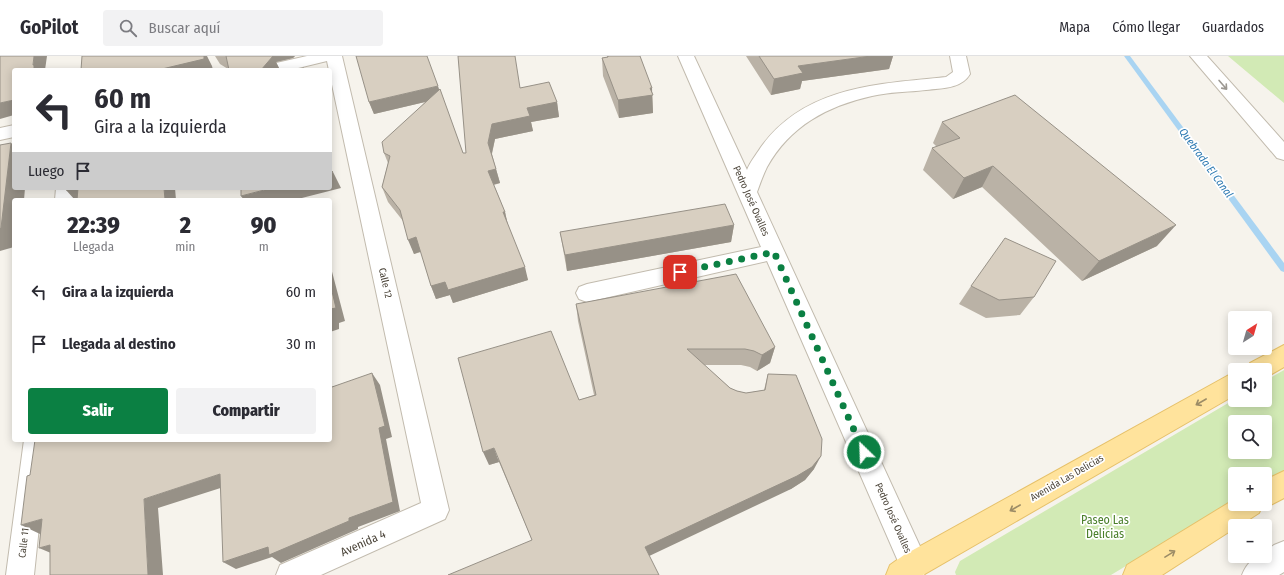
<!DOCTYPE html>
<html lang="es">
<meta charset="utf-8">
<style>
:root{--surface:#fff;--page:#f2f2f3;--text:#2b2b33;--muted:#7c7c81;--line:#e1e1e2;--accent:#0b8043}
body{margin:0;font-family:"Fira Sans Condensed",sans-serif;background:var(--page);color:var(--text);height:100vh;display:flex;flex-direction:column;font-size:15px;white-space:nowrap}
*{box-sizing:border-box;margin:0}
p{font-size:13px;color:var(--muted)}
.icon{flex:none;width:22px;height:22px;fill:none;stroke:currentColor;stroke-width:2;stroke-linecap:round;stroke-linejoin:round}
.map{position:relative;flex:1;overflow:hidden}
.panel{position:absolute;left:12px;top:142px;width:320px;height:244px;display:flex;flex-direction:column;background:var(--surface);border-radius:4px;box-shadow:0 2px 10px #0003}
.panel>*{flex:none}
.hud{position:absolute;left:12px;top:12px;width:320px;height:122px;border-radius:4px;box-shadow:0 2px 10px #0003;background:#fff;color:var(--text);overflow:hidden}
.needle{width:26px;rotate:37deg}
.buttons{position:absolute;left:1228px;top:255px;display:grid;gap:8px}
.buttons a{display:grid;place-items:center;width:44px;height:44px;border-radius:4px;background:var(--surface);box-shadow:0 2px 10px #0003;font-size:20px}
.pin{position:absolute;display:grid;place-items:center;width:34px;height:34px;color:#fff;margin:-17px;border-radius:8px;box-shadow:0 2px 6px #0006}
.me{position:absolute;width:44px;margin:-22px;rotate:336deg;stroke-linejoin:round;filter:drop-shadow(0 0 3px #0008)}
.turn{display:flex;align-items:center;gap:14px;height:84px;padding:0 16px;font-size:18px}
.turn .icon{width:52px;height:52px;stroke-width:2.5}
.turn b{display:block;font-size:28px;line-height:34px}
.then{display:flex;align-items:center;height:38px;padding:0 16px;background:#0003;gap:8px;font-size:15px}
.eta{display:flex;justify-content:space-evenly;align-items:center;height:68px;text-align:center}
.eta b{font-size:24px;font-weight:800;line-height:28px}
.primary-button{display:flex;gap:8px;margin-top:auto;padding:8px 16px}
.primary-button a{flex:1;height:46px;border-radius:4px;background:var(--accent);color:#fff;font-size:16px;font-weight:800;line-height:46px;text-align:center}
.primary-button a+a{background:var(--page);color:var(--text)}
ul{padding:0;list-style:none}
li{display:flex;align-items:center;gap:12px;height:52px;padding:0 16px}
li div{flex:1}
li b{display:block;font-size:15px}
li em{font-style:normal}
header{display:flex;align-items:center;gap:24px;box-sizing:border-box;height:56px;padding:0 20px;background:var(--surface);border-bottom:1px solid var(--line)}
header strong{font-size:19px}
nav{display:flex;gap:22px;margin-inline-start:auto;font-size:14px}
.search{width:280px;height:36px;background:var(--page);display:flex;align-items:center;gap:10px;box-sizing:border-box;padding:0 14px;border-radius:4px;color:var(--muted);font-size:15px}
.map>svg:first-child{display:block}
.green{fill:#d2eab5;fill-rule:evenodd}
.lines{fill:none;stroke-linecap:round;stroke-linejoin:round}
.stream{fill:#a9d4f2;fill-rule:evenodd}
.minor-casing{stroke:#c2bbae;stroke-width:2}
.major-casing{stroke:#e6c16a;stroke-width:2}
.minor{fill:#fff;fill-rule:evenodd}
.major{fill:#ffe39c;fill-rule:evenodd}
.wall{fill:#bab2a6}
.shaded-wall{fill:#979187}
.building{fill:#d8cfc1;stroke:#979187}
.oneway{stroke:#9c9892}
.oneway2{stroke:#9c8c66}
.route{stroke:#0b8043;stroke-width:7;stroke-dasharray:0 12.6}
.labels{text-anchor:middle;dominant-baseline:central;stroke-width:3.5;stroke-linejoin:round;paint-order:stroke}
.street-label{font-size:10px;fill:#4b4439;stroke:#fff}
.water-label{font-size:11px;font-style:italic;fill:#2e7ab2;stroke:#fff}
.near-park-label{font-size:12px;fill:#4a7f2a;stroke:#fff}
.near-street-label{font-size:12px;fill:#4b4439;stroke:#fff}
</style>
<header>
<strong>GoPilot</strong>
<div class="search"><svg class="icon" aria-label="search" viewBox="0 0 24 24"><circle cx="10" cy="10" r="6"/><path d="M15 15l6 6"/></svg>Buscar aquí</div>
<nav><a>Mapa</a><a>Cómo llegar</a><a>Guardados</a></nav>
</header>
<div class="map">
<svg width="1284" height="519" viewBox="0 0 1284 519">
<rect width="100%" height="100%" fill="#f6f3ec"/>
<path class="green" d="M1228,0H1284V47Z
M1284,314V414L1265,426V418H1235V444L1111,519H956L955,516L960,505L1235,343L1265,344V325ZM1235,366H1265V396H1235Z"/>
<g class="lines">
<path class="stream" d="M1124,0H1130L1284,207V216L1281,215Z"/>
<defs>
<path id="minor" d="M307,0H342L449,454L445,463L321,519H276L280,509L421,447L327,5L290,14H261L263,10Z
M678,0H694L747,114C750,106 756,99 761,91C805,30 878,28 946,21L953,16L950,0H966L970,18C961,33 942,32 926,34C908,36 889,36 872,40C827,50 790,70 767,111C763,119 760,128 757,136L924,499L928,509L924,519H904L767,205L587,246L579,243L576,237L579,231L587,228L761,191Z
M1190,0H1207L1284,86V104L1277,102Z
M14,69V81L0,84V72Z
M56,132H76L75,144H55Z
M24,384H48L34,519H6Z
M1284,485V516L1279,519H1242C1246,509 1253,500 1265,500V496L1274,489Z"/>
<path id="major" d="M1284,289V311L1265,322V314H1246L1250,307Z
M1235,317V339L923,519H886L890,509L904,499L1227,320Z
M1284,415V442L1265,452L1262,450L1259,457L1239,470H1235V472L1162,519H1123L1127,509L1235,443V448H1265V424Z"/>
</defs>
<use href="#minor" class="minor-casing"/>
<use href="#major" class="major-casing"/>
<use href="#minor" class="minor"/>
<use href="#major" class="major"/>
</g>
<path class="wall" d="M215,0H295L293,2L276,6L280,14H229L228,13L220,8Z
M607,0H640L652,38L653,57L619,62L603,20L602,2L607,1Z
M746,0H893L889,13L802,25L800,33L771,39Z
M520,32L557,46L559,61L531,66L533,75L495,83L492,98L496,113L500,127L494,129L505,156L508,169L528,224L453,247L450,239L436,243L431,230L421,196L414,198L403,165L388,146L382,131L388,107L384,97L425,46L374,58L369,46L439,33L463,97H466Z
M942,66L1157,190L1082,225L982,131L953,143L923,114L932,92L937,91L933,87Z
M734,169L731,186L567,215L563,193L560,176Z
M971,230L1034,241L1020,259L986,262L959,248Z
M576,248L775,291L770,307L757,315L750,311L741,309H704L730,332L737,335L746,337L764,334L768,318L814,413L805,424L791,433L532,484L499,406L489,409L579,344L594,339L578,265Z"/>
<path class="shaded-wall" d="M34,0H47L45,14H34L33,9Z
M204,0H207L212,10L213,14H162V13Z
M252,0H295L293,2L276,6L280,14H261Z
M871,0H893L889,13L802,25L800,33L771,39L774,23L798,10Z
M438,30L442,42L374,58L369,46Z
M650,32H652L653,57L619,62L618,44Z
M14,44V59L0,63V47Z
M557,46L559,61L531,66L533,75L495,83L491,101L488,87L492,68L527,52Z
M11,87L14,90V132H25L24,144H14V191L0,195V173Z
M993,110L982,131L953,143L964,122Z
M496,113L500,127L491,129L488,115Z
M333,116L341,132L294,144H244L241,140L272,132H330V117Z
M76,132H78L89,144H75L66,134Z
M164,132H175L176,144H165Z
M503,156H505L508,170Z
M734,169L731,186L567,215L565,199Z
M1176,169L1157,190L1082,225L1099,205Z
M416,181L422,195L414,198L408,184Z
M330,208L345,265L339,267V273L330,276Z
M525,211L528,224L453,247L450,239L436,243L431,230L445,226Z
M775,291L770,307L757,315L762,299Z
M372,317L380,329L392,381L386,383L400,455L358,471V473L281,507L272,501L236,513L223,506L349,462L379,372Z
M494,392L499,406L489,409L483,396Z
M821,400L814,413L805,424L791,433L645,502V491Z
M220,418L233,428L158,452L163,519H148L144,443Z
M42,463L59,471L40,478L21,469Z
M50,489L58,500L39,492Z"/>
<path class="building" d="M0,0H34L33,9H34V14H14V44L0,47Z
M82,0H204V3L162,13V14H81Z
M226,0H273L261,14H229Z
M356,0H427L438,30L369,46Z
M458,0H515L520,32L549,26L557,46L527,52L530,60L492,68L488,87L496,113L488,115L505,156H503L525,211L448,234L445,226L431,230L416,181L408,184L400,154L382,131L390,100L384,97L382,86L440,33L463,97H466Z
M608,0H640L652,32H650L653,39L618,44L602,2L608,1Z
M759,0H871L798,10L803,17L774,23Z
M304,12V14H297Z
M1015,39L1176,169L1099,205L993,110L964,122L932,92L960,82L942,66Z
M11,87L1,172L0,173V89Z
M330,114L333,116L330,117Z
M67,132H76L66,134Z
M78,132H164L165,144H77Z
M241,132H272L241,140Z
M725,148L734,169L565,199L560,176Z
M1005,182L1056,205L1034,241L999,244L971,230Z
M736,218L775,291L762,299L754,295L745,293H687L730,332L737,335L746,337L765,334L768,318L796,319L822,383L821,400L812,411L797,420L645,491L659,519H448L532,484L494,392L483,396L458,302L551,275L579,344L596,339L576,248Z
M330,227L336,252L330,253L331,260H330Z
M372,317L385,370L379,372L393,446L349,462V465L269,499L268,491L223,506L220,418L144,443L148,519H50V489L39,492L42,463L21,469L27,420L30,419L35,384H330V328L332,331Z"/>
<defs><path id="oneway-shaft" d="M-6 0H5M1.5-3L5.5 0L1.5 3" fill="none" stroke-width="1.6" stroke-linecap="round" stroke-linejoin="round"/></defs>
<use class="oneway" href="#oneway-shaft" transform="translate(1223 29) rotate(49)"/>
<g class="oneway2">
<use href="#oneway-shaft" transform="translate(1201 346) rotate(150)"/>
<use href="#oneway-shaft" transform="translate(1015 452) rotate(150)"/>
<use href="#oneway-shaft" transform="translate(1170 498) rotate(-32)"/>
</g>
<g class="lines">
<path class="route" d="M680,216L774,196L864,396"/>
</g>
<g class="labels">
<g class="street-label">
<text transform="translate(751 145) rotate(66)">Pedro José Ovalles</text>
<text transform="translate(385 227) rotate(77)">Calle 12</text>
<text transform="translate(1067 422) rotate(-30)">Avenida Las Delicias</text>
<text transform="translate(893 462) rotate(66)">Pedro José Ovalles</text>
<text transform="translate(24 487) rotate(-83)">Calle 11</text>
</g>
<g class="water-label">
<text transform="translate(1206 107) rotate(54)">Quebrada El Canal</text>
</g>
<g class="near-park-label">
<text x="1105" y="464">Paseo Las<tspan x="1105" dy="14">Delicias</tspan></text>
</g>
<g class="near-street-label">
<text transform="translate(363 487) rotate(-24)">Avenida 4</text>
</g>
</g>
</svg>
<div class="buttons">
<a><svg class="needle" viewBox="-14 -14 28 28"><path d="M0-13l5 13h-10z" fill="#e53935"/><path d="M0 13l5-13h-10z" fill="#7c7c81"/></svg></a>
<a><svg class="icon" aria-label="sound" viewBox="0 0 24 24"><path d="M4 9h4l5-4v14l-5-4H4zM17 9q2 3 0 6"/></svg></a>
<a><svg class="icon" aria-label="search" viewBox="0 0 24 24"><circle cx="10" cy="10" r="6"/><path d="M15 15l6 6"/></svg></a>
<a>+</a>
<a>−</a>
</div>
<div class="pin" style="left:680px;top:216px;background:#d93025"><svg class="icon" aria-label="arrive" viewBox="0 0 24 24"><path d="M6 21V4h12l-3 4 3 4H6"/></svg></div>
<svg class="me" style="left:864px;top:396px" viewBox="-20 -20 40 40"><circle r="17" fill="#0b8043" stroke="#fff" stroke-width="3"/><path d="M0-11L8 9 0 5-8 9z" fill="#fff"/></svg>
<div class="hud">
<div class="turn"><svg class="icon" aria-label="left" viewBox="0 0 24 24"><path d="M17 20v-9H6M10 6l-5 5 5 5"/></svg><div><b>60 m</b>Gira a la izquierda</div></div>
<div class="then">Luego<svg class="icon" aria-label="arrive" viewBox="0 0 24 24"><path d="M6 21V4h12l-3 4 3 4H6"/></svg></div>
</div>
<section class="panel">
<div class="eta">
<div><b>22:39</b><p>Llegada</p></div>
<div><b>2</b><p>min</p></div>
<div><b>90</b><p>m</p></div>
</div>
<ul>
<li><svg class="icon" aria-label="left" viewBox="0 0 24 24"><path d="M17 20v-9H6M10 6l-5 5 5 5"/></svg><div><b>Gira a la izquierda</b></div><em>60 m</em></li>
<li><svg class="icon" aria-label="arrive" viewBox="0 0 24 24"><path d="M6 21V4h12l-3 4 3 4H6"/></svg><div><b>Llegada al destino</b></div><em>30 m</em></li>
</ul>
<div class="primary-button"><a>Salir</a><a>Compartir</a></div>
</section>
</div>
